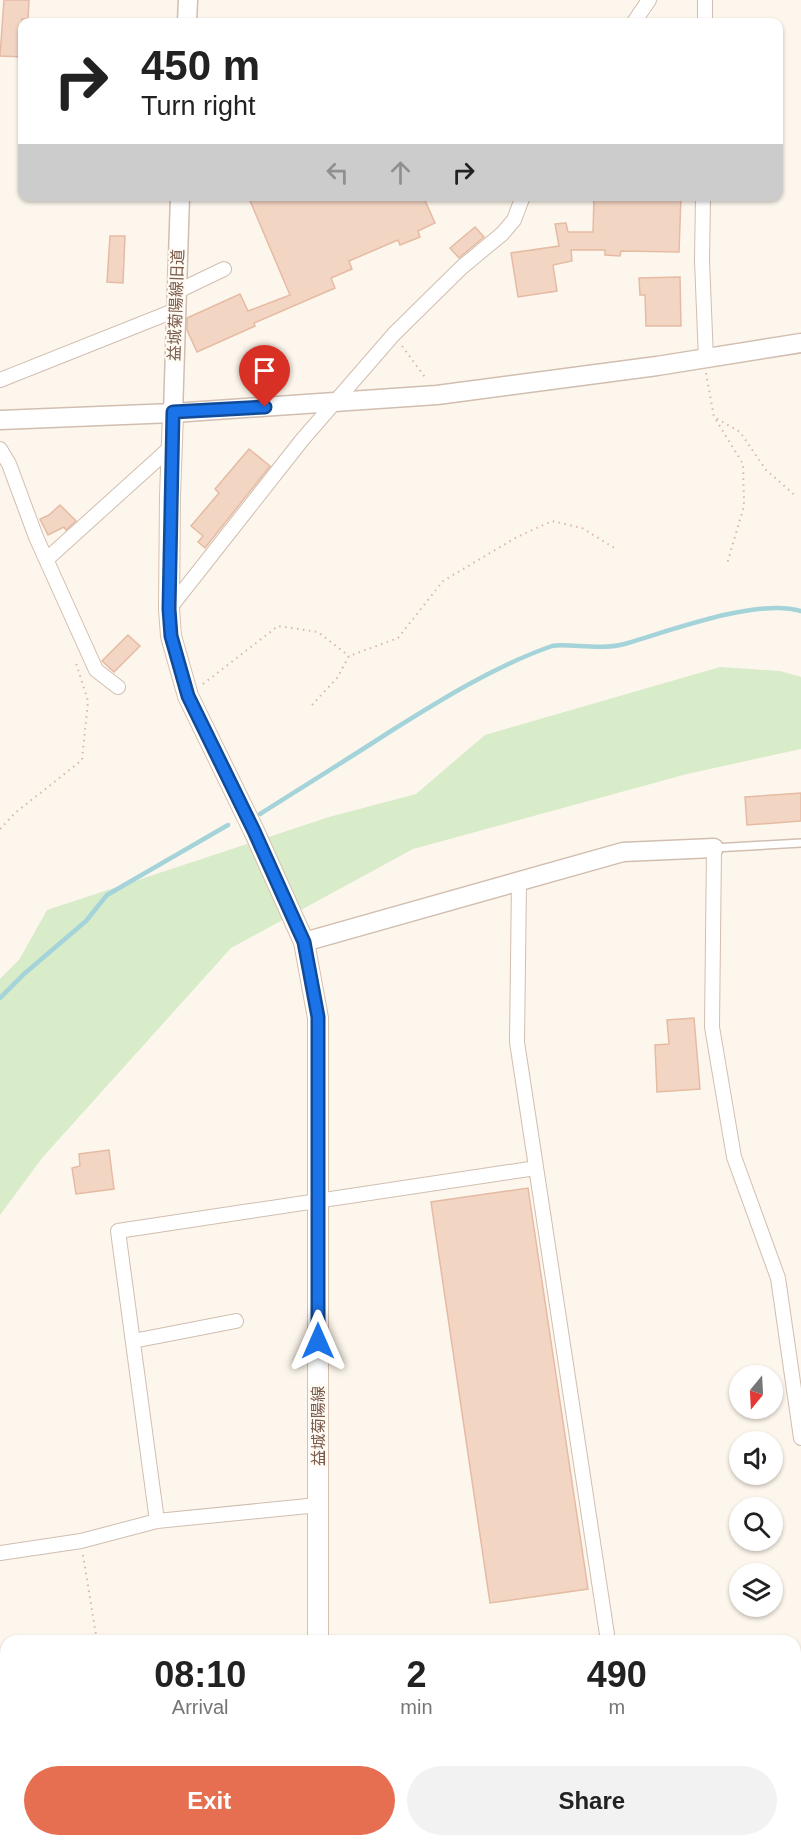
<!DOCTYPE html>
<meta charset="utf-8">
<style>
:root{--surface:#fff;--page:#f2f2f2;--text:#222;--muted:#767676;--accent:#e76f51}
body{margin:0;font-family:Helvetica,"Noto Sans JP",sans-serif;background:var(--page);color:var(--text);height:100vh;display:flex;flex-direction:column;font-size:22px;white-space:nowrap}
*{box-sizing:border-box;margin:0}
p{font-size:20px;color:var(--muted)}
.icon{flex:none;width:33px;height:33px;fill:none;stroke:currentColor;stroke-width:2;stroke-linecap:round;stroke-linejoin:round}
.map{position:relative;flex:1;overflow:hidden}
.panel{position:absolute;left:0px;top:1635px;width:801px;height:212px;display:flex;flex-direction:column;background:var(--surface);border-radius:18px 18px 0 0;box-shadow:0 2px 4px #0004}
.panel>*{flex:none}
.top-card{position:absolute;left:18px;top:18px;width:765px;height:183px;border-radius:12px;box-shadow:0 2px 4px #0004;background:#fff;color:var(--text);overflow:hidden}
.needle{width:39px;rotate:198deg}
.tools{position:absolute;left:729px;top:1365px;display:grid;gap:12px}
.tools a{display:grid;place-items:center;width:54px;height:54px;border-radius:50%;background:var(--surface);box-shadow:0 2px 4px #0004;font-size:30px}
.pin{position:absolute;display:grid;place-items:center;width:51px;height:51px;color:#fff;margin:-62px -26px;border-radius:50% 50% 50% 0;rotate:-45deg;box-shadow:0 0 6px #0007}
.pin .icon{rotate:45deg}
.me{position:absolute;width:66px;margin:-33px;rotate:0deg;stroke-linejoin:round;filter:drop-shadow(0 0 4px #0008)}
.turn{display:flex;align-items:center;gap:21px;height:126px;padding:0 24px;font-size:27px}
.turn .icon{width:78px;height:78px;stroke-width:2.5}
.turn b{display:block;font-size:42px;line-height:51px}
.lanes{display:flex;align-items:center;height:57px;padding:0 24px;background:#0003;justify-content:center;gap:30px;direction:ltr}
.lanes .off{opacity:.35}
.eta{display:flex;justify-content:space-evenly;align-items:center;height:102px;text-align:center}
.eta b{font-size:36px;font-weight:700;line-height:42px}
.primary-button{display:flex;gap:12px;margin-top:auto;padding:12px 24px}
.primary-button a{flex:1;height:69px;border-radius:36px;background:var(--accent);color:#fff;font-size:24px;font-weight:700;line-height:69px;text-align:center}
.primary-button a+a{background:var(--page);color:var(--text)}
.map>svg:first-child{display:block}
.green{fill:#d8ecc9}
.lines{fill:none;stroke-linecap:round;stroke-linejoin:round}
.stream{stroke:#a5d3da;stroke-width:4.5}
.building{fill:#f3d5c3;stroke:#e6bba3;stroke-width:1.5}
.service-casing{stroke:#d1beb0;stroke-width:10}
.minor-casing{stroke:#d1beb0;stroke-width:16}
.tertiary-casing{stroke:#d1beb0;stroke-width:21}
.secondary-casing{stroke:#d6c0b0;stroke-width:22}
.path{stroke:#d9b8a5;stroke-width:2;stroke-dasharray:1.5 4.5;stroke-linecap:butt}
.service{stroke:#fff;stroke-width:7}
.minor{stroke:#fff;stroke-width:14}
.tertiary{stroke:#fff;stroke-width:18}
.secondary{stroke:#fff;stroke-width:20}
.route-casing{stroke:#114b97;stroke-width:15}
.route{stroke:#1a73e8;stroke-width:10}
.labels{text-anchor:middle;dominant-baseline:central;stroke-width:4.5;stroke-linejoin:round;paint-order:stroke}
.street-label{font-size:16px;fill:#7a5c4d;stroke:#fffaf3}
</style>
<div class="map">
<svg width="801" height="1846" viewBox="0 0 801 1846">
<rect width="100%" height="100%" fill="#fdf6ec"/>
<path class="green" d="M720,667L780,671L801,677V749L687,774L413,849L231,948L42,1158L0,1215V979L19,960L47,910L329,817L416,794L485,735Z"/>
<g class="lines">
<path class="stream" d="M260,814C304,786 348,759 391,731C442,699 495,666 552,646C560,644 570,646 579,646C595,647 612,648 628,643C672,630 758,598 801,611
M0,998L24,974L86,921L107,895L228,825"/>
</g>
<path class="building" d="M4,0H29L28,19H22V57L0,56Z
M248,196H423L435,223L418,231L420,237L400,245L398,240L349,261L352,269L331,278L335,288L254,323L255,326L197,352L187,330V318L240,294L248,311L290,295Z
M594,196H681L679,252L621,251L620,256L605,255V250H571L572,261L553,265L557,291L518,297L511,253L559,246L555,224L566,223L568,232H593Z
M475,227L484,237L459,258L450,248Z
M110,236H125L123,283L107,282Z
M680,277L681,326H646L645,295H640L639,278Z
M249,449L270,466L205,548L198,542L203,536L191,526L219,493L215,489Z
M60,505L76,521L66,530L64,527L48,535L40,519L49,515Z
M128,635L140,646L114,672L102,661Z
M801,793V821L747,825L745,797Z
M694,1018L700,1089L657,1092L655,1045L669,1044L667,1020Z
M109,1150L114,1189L76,1194L72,1168L80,1166L79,1154Z
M528,1188L588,1589L490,1603L431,1202Z"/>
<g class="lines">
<defs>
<path id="service" d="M714,848L801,843"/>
<path id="minor" d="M634,22L649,0
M705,22V0
M703,196L702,261L706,359
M176,292L224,269
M0,380L176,310
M0,449L9,464L36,537L96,670L118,687
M47,559L171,447
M169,609L302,440L394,334L462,267L502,234L514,220L523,196
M714,848L712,1027L734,1157L778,1278L801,1438
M519,882L517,1042L608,1641
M133,1341L236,1321
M157,1521L118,1231L536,1168
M0,1553L81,1541L157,1521L318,1505
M639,1840L640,1846"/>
<path id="tertiary" d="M187,22L188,0
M173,413L180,196
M0,420L173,413L437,395L657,366L801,343
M304,942L623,852L714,848"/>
<path id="secondary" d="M173,413L170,496L169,609L171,636L188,696L254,831L304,942L318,1018V1641
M320,1840V1846"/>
</defs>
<use href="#service" class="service-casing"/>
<use href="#minor" class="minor-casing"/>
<use href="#tertiary" class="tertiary-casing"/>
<use href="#secondary" class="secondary-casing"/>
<path class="path" d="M402,346L427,380
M706,373L714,417L740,432L766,470L797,497
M716,420L743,464L744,506L727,564
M203,684L278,626L318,632L349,656
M312,705L337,678L349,656L398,638L443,581L517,537L552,521L582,528L616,549
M0,829L15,813L82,760L88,701L75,660
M83,1555L97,1641
M127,1840L128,1846"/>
<use href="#service" class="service"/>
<use href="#minor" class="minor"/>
<use href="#tertiary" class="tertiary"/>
<use href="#secondary" class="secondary"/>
</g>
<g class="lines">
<defs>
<path id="route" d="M265,407L173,412L169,609L171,636L188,696L254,831L304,942L318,1017V1341"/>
</defs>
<use href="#route" class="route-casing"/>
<use href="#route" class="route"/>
</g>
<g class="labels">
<g class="street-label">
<text transform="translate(176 305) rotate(-88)">益城菊陽線旧道</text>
<text transform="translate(318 1426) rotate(-90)">益城菊陽線</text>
</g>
</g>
</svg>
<div class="tools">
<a><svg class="needle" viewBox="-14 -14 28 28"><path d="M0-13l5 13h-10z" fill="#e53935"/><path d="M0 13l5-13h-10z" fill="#767676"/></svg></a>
<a><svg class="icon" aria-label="sound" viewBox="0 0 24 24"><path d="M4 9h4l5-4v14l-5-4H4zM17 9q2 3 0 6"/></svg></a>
<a><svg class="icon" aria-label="search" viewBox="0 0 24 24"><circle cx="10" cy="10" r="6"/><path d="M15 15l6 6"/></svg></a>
<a><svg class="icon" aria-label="layers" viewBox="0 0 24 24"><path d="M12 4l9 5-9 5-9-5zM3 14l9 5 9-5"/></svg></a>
</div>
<div class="pin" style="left:265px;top:407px;background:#d93025"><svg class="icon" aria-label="arrive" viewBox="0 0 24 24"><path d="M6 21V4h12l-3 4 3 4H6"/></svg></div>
<svg class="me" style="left:318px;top:1341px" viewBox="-20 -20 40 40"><path d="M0-17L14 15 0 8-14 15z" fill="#1a73e8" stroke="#fff" stroke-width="4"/></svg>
<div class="top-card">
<div class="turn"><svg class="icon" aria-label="right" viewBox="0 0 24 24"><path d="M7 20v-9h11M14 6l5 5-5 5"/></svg><div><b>450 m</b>Turn right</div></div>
<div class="lanes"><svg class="icon off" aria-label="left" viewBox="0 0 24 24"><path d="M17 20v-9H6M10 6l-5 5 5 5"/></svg><svg class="icon off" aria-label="ahead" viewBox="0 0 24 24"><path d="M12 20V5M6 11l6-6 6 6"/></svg><svg class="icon" aria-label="right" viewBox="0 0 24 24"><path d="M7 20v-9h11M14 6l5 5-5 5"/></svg></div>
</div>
<section class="panel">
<div class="eta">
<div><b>08:10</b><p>Arrival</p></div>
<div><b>2</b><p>min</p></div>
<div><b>490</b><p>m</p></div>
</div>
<div class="primary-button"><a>Exit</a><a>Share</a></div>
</section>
</div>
